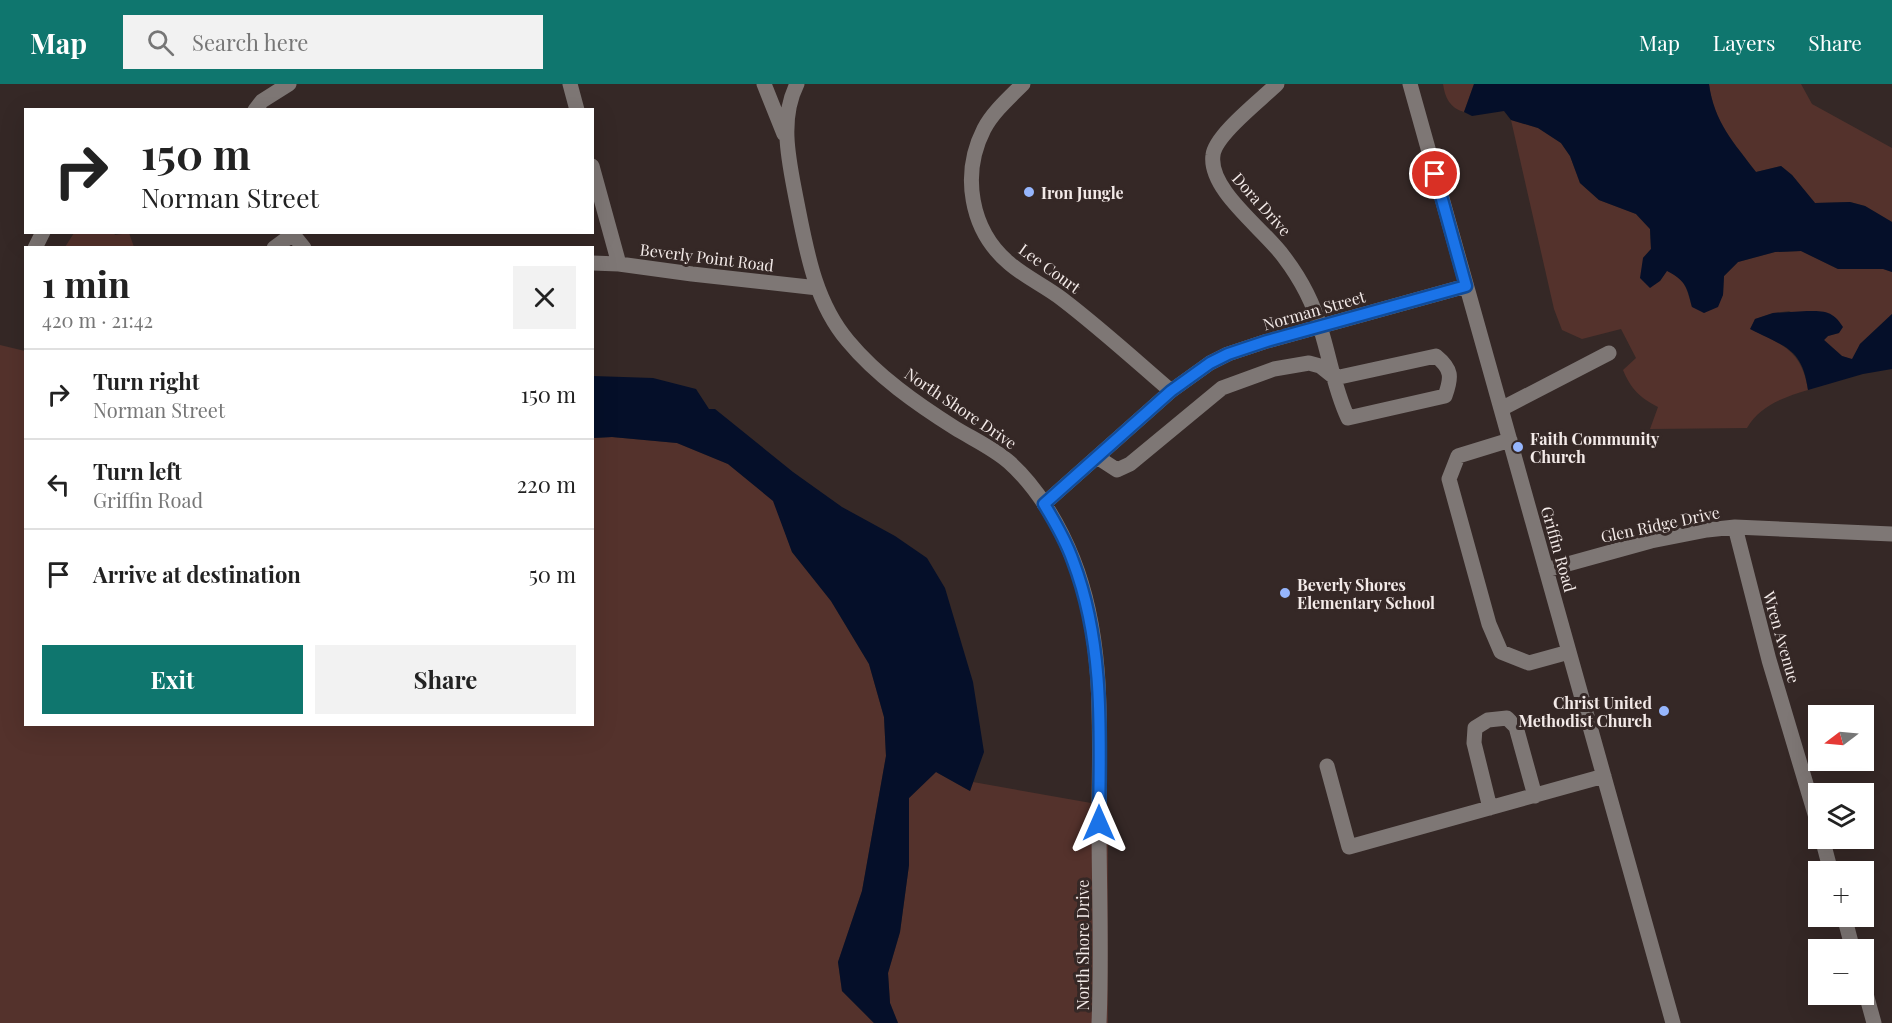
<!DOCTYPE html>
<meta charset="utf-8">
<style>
:root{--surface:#fff;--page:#f2f2f2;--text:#222;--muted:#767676;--line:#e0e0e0;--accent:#0f766e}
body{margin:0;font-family:"Playfair Display",serif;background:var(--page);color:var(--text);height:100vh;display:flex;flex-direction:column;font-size:22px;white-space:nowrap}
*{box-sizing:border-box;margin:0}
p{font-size:20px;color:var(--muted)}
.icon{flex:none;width:33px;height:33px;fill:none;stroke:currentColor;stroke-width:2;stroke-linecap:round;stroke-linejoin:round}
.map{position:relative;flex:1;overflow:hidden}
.drawer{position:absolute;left:24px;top:162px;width:570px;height:480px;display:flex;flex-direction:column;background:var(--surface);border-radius:0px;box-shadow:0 6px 24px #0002}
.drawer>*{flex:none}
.hud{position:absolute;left:24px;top:24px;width:570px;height:126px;border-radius:0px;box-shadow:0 6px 24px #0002;background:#fff;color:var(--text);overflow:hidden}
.needle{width:39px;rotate:254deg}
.tools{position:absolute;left:1808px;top:621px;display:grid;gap:12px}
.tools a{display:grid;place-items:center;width:66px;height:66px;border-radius:0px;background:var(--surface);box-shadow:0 6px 24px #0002;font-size:30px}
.pin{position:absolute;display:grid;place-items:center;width:51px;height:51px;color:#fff;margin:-26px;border:3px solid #fff;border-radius:50%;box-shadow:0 2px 6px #0007}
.me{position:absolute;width:66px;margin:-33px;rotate:0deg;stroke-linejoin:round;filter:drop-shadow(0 0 4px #0008)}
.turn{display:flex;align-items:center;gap:21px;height:126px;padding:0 18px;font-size:27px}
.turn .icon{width:78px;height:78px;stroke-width:2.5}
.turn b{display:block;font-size:42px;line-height:51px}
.round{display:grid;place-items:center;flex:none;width:63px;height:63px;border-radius:0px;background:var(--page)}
.overview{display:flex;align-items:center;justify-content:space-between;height:102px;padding:0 18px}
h1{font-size:36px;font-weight:700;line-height:45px}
.primary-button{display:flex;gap:12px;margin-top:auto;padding:12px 18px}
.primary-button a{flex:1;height:69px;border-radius:0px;background:var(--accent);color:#fff;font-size:24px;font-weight:700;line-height:69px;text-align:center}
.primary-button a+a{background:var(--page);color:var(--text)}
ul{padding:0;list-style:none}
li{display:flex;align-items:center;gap:18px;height:90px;padding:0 18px;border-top:2px solid var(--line)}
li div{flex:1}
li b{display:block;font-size:22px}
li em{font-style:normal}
header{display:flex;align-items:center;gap:36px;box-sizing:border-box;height:84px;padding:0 30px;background:var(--accent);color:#fff}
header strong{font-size:28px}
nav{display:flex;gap:33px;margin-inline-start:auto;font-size:21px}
.search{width:420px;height:54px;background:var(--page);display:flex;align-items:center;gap:15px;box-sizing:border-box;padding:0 21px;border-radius:0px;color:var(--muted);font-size:22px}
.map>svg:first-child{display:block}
.green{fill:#54322c}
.water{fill:#050f29}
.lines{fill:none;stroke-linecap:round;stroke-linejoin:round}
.minor{stroke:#7e7775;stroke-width:15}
.route-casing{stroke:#114b97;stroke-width:15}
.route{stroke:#1a73e8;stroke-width:10}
.poi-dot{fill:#96b6fd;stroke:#352826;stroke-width:2}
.labels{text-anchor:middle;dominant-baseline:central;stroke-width:6;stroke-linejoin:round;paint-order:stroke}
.poi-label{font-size:16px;font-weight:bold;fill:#f3eae8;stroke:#352826;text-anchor:start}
.street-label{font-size:16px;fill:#f3eae8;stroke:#352826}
</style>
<header>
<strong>Map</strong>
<div class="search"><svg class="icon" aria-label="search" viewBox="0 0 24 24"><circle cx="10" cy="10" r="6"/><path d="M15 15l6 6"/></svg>Search here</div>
<nav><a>Map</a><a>Layers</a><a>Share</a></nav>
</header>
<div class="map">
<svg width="1892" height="939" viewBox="0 0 1892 939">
<rect width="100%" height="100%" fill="#352826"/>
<path class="green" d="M1443,0H1474L1464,28C1450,24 1445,14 1443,0Z
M1709,0H1801L1812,20L1892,64V138L1865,122L1850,118L1815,119L1792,91L1781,82L1756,88C1734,59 1714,38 1709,0Z
M1511,36L1538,44L1561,59L1570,72L1580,99L1599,116L1636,130L1650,145L1651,165L1643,174L1660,197L1667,186C1686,197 1686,202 1692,223L1723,211L1724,192L1738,178L1775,168L1801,167L1838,185H1884L1892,188V230L1860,260L1853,276L1842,272L1824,256L1828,252L1839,249L1789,227L1773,229L1755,235L1751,245C1783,261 1802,267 1808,306C1785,313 1760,321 1747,344L1650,345L1658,323C1640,314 1631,305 1623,286L1636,274L1621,245L1582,255L1562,246L1554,225Z
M74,149L113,148L115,151L129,149L134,163H65Z
M0,261L25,267L26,640H592L593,354L612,353L677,359L728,380L774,417L792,468L831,517L869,580L884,633L886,672L862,807L838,878L842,907L874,939H0Z
M936,688L970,707L973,698L1108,722V939H898L890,919L888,889L900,848L909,781V714Z"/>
<path class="water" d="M1474,0H1709C1714,38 1734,59 1756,88L1781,82L1792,91L1815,119L1850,118L1865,122L1892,138V188L1883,185H1838L1801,167L1775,168L1738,178L1724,192L1723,211L1718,223L1704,229L1692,223C1687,203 1686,197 1667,187L1660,197L1650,204L1640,194L1643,174L1651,165L1650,145L1636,130L1599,116L1580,99L1570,72L1561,59L1538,44L1511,36L1504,27L1472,32L1464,28Z
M1807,227C1825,227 1833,227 1843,243L1839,249L1828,252L1824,256L1842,272L1852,275L1860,260L1892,230V285L1863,290L1808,306C1802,263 1784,263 1750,245L1755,235L1773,229Z
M593,292L653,294L696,305L709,325H715L793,388L842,423L895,452L927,474L945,504L973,598L984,668L970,707L936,688L909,714V781L900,848L888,889L890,919L898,939H874L842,907L838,878L862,807L886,672L884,633L869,580L831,517L792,468L773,417L728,380L677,359L612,353L593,354Z"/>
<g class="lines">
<path class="minor" d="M570,0L577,26
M764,0L784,50
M797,0C779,36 789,77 796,114C806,164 814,217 848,257C877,292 917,320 955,344C973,355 993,364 1009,378C1037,403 1059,440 1073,475C1106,558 1099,650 1099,737C1099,805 1102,872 1099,939
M1023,0C1009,14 993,28 984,45C961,90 970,146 1009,179C1025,193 1045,202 1062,215C1100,244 1135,276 1171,307
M1410,0L1673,939
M255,26L262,17L289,0
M592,82L619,180
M291,148L304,164
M35,164L43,148
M274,164L293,150
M592,179L619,180L692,190L818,204
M1501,325L1609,269
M1510,356L1458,372L1449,395L1489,540L1501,568L1529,579L1569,568
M1097,373L1117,386L1130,380L1222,304L1274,285L1309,279L1320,282L1335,294L1436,272C1452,285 1452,293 1445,312L1348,334C1335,307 1330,275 1321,246C1314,221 1300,194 1284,173C1264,145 1208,106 1213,71C1215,51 1262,15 1277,0
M1044,420L1171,307L1210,279L1228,270L1267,257L1466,202
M1735,443L1769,576L1818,740
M1546,486L1651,457L1707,446L1735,443L1892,450
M1327,682L1349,763L1604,692
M1490,724L1474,659L1475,644L1488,636L1507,634L1516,643L1535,712
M1822,754L1831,788
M1844,832L1853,866
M1863,899L1874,939"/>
</g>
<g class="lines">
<defs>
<path id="route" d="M1099,739C1100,651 1105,561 1073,477C1066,457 1055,438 1044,420L1171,307L1210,279L1228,270L1267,257L1466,202L1435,90"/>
</defs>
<use href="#route" class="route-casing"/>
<use href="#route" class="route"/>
</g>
<g class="poi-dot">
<circle cx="1029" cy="108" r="6"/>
<circle cx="1518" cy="363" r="6"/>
<circle cx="1285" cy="509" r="6"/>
<circle cx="1664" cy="627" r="6"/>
</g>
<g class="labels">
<g class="poi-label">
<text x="1041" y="108">Iron Jungle</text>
<text x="1530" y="354">Faith Community<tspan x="1530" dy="18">Church</tspan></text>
<text x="1297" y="500">Beverly Shores<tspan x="1297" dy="18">Elementary School</tspan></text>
<text x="1652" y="618" text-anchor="end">Christ United<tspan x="1652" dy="18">Methodist Church</tspan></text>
</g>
<g class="street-label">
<text transform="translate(1262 120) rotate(48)">Dora Drive</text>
<text transform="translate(707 173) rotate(7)">Beverly Point Road</text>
<text transform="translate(1050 184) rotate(36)">Lee Court</text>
<text transform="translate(1314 226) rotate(-16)">Norman Street</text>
<text transform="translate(961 324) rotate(34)">North Shore Drive</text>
<text transform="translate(1660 440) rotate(-12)">Glen Ridge Drive</text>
<text transform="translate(1559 465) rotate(74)">Griffin Road</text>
<text transform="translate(1782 553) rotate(74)">Wren Avenue</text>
<text transform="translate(1082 861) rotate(-90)">North Shore Drive</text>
</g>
</g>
</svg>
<div class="tools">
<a><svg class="needle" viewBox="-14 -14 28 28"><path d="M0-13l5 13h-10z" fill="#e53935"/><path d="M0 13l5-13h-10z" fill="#767676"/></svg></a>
<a><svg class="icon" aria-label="layers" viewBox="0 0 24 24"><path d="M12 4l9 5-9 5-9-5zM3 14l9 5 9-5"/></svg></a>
<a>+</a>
<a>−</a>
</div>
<div class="pin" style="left:1435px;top:90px;background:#d93025"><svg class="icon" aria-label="arrive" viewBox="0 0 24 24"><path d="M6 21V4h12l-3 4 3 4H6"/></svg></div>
<svg class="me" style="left:1099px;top:739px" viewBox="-20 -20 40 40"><path d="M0-17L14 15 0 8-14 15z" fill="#1a73e8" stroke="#fff" stroke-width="4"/></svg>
<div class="hud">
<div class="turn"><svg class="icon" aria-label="right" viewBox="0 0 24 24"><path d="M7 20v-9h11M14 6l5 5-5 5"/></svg><div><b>150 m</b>Norman Street</div></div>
</div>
<section class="drawer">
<div class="overview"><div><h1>1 min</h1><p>420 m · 21:42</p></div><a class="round"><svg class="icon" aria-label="close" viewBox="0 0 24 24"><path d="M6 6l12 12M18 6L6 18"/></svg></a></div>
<ul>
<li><svg class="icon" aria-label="right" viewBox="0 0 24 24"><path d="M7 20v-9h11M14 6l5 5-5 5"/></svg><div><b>Turn right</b><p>Norman Street</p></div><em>150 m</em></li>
<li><svg class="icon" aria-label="left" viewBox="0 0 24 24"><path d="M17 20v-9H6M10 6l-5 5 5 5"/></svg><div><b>Turn left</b><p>Griffin Road</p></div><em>220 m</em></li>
<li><svg class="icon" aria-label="arrive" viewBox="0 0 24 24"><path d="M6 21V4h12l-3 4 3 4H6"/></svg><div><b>Arrive at destination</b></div><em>50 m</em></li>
</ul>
<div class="primary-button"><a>Exit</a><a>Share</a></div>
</section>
</div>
